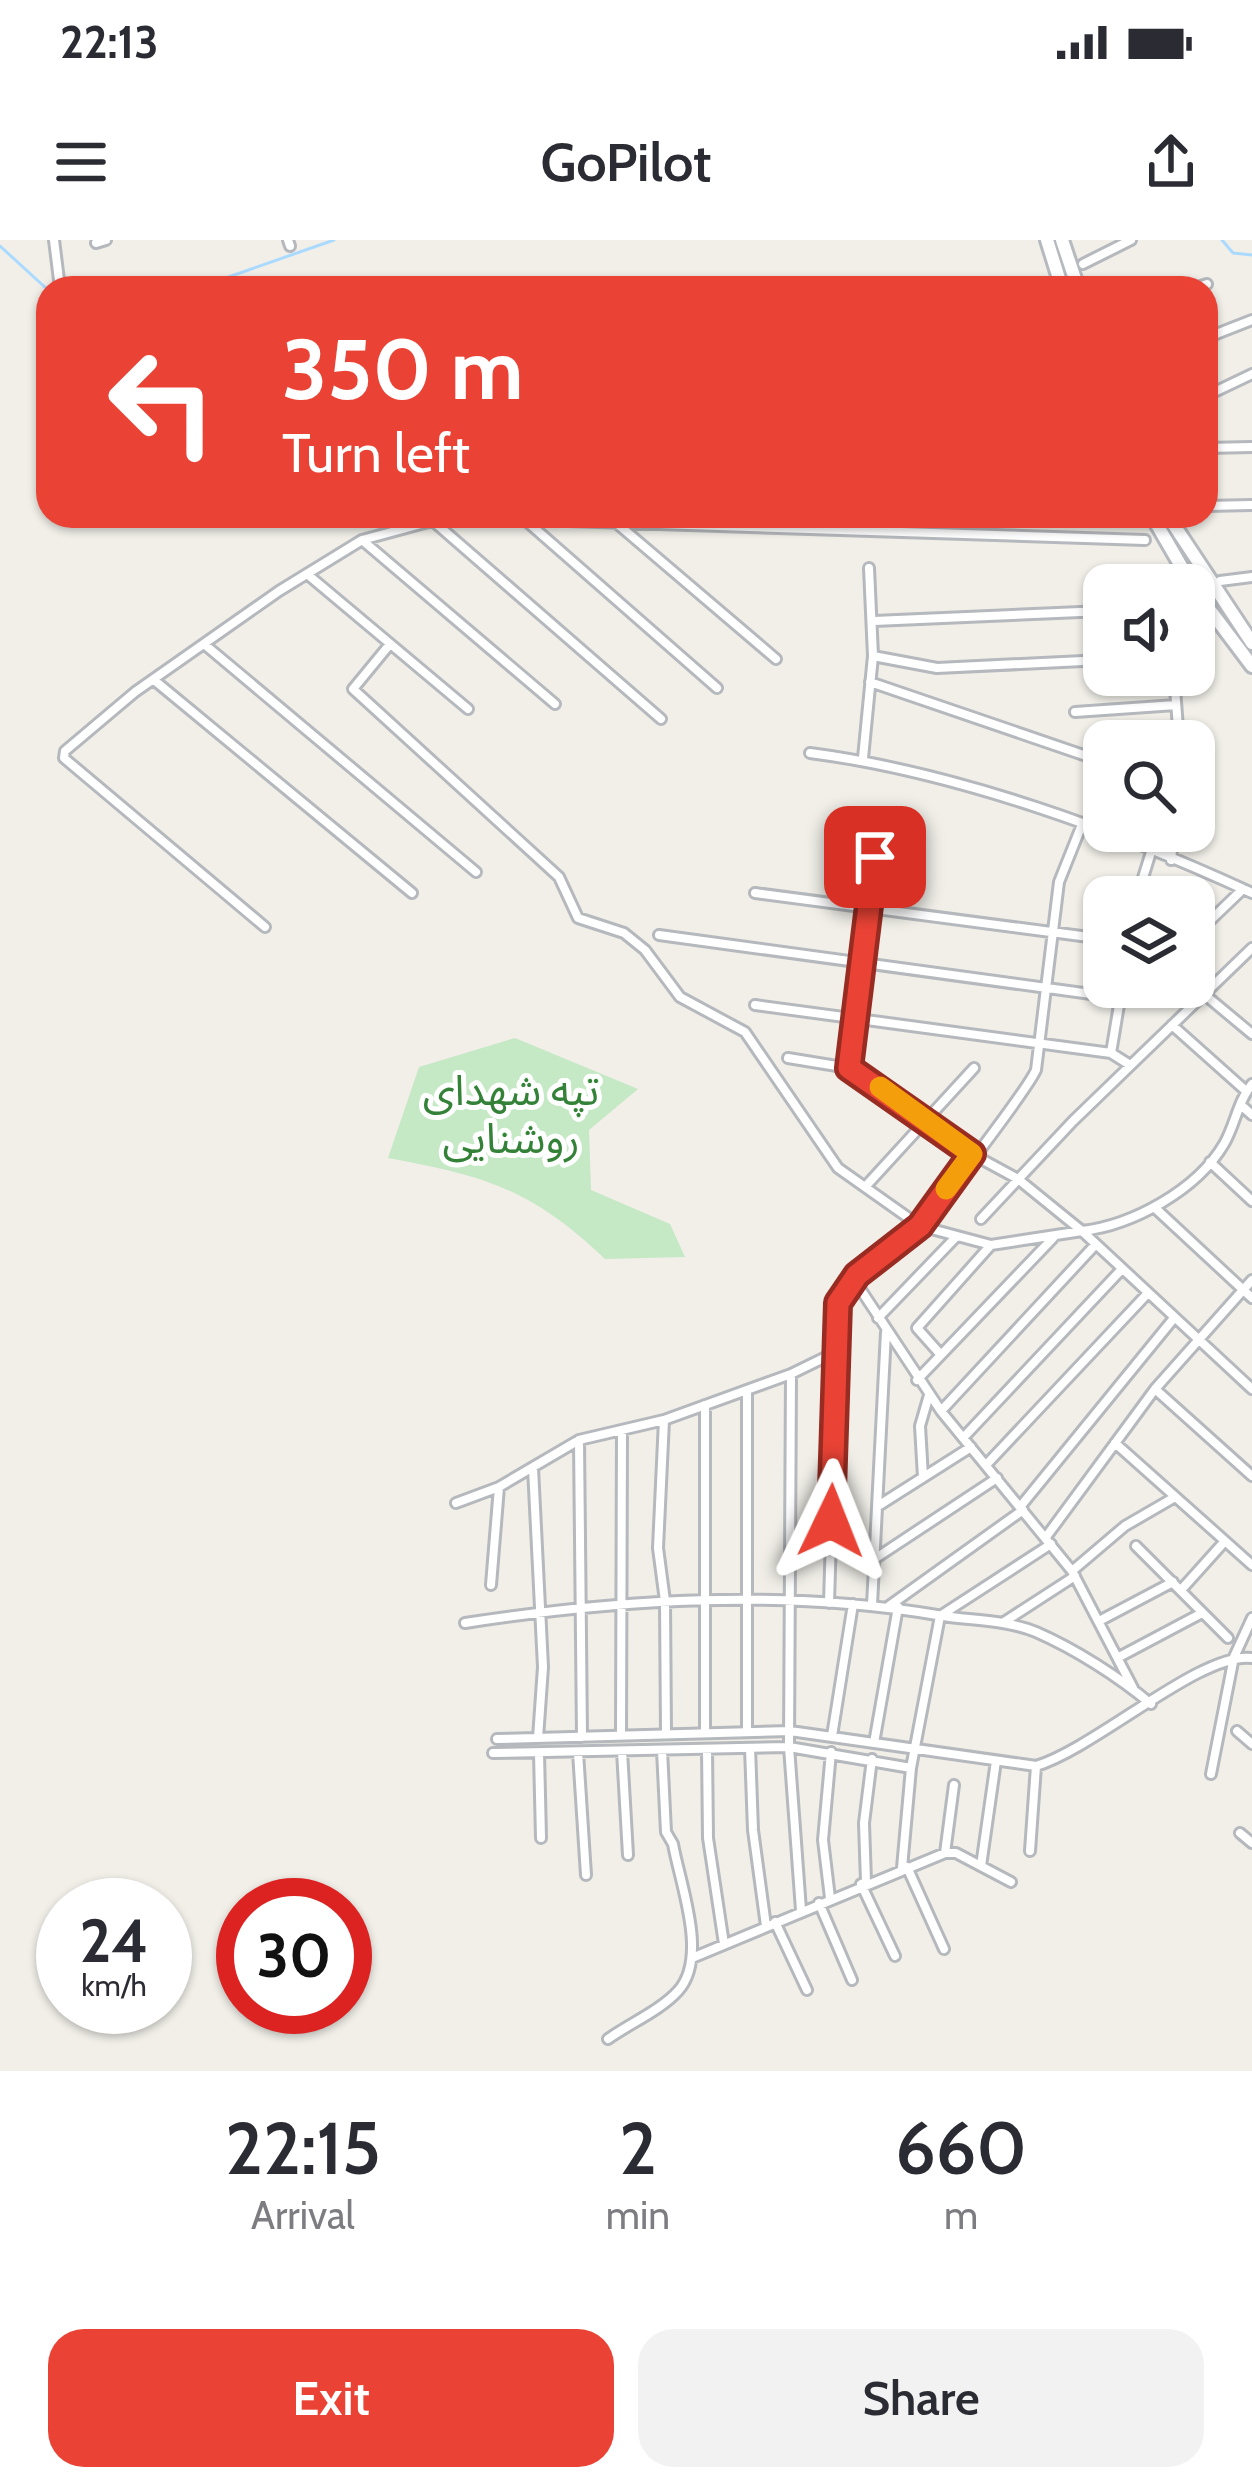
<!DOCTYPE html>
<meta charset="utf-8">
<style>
:root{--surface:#fff;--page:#f2f2f3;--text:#2b2b33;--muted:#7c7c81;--accent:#ea4335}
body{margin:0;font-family:Cabin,"Noto Sans Arabic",sans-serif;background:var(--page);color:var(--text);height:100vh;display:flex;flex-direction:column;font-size:45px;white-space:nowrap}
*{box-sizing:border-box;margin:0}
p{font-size:39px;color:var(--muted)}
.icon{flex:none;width:66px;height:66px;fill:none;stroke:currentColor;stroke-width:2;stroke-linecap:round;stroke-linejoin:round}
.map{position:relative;height:1831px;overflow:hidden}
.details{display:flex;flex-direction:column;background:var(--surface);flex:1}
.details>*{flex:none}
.banner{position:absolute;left:36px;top:36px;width:1182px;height:252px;border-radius:36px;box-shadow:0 3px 9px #0004;background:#ea4335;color:#fff;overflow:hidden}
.tools{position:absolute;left:1083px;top:324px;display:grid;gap:24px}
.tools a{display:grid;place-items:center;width:132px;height:132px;border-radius:24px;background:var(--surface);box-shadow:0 3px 9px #0004;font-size:60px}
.speed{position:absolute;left:36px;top:1638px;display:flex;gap:24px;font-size:60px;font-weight:700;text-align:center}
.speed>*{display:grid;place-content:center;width:156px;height:156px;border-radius:50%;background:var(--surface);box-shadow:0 3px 9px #0004;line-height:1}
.speed small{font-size:30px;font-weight:400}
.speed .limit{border:18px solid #d22;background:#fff;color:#111}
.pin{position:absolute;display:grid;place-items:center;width:102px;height:102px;color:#fff;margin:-51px;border-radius:24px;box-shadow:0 6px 18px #0006}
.me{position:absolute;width:132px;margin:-66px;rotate:2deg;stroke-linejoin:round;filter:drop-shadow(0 0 9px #0008)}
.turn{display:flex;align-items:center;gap:42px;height:252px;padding:0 48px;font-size:54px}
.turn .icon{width:156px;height:156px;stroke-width:2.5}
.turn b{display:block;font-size:84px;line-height:102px}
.eta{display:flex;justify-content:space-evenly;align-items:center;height:204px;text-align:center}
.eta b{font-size:72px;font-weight:600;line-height:84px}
.button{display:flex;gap:24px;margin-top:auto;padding:24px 48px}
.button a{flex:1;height:138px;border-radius:36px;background:var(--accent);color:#fff;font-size:48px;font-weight:600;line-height:138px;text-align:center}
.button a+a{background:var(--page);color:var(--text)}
.status{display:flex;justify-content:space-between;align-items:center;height:84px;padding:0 60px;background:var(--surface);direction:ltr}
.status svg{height:33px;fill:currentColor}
header{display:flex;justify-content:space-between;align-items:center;height:156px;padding:0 48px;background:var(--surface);font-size:54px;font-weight:600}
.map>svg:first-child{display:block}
.green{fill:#c5e8c5}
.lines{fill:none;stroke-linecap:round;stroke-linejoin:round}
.stream{stroke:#aadaff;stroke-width:3}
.street-casing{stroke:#b5b8bc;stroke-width:14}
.secondary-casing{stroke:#b6babf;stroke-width:18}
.street{stroke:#fff;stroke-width:8}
.secondary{stroke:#fff;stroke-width:12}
.route-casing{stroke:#982c22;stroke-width:30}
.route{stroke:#ea4335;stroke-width:21}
.slow{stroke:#f59e0b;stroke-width:21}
.labels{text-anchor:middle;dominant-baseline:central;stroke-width:10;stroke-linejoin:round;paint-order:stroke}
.park-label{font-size:42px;fill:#348238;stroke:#fff}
</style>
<div class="status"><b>22:13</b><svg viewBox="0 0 49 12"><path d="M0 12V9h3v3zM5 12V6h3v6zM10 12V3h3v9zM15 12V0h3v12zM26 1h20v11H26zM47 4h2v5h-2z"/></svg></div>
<header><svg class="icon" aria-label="menu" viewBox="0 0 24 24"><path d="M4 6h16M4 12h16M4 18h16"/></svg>GoPilot<svg class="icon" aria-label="share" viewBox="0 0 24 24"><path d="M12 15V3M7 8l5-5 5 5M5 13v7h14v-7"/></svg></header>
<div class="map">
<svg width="1252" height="1831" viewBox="0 0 1252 1831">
<rect width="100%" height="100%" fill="#f1efe8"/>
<path class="green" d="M515,798L638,849L589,890L591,950L670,984L685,1017L605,1019C531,949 486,936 388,918L419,827Z"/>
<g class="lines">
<path class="stream" d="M1222,0L1233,13L1252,15
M0,6L48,50
M197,48L334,0"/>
<defs>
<path id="street" d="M54,0L60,48
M288,0L290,6
M96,3L106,0
M1083,24L1131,0
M1195,48L1207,44
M1206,98L1252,80
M1206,156L1252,134
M1206,208L1252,207
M1206,266L1252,265
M524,279L717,448
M433,281L661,479
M614,281L776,419
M362,300L555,464
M307,334L468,469
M1220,341L1252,337
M874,381L1104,371
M204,404L476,632
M390,404L353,449L559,637L578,678L624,693L645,710L680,757L745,792L838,928L920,986L991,1005L1082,991L1252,1149
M873,416L937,428L1104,420
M1174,435L1179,501
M154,440L412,653
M870,442L1104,522
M1075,472L1176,465
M810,513C956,532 1118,591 1252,653
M863,518L873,416L869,328
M1171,620L1174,591
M755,653L1104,699
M1137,657L1151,612
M265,687L64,518L65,511L135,452L279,351L362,300L447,277L1145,300
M659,695L1120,758L1137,747
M1194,696L1243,649
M1204,754L1252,794
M755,765L1111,813L1130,825
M1172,785L1246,851
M1111,813L1122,747
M788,818L849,828L972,914L1018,939L1082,991C1133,985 1197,950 1224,904C1235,885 1238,861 1252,844
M849,828L875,617
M1241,865L1252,875
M1210,922L1252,961
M865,947L974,828
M1154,967L1252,1058
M981,979L1073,881L1252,708
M855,1041L941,1171L1072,1331L1133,1448
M878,1078L955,998
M941,1115L917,1088L990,1006
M791,1134L789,1507L801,1670
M917,1140L1053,998
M1155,1149L1252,1236
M705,1165V1493
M941,1171L1096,1004
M664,1180L658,1308L665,1361L666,1494
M963,1198L1122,1029
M579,1200L582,1497
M1115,1203L1252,1325
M986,1225L1148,1053
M533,1228L543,1427L538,1498
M923,1237L920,1186L929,1155
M456,1263L499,1247L579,1200L664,1180L791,1134L836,1112
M878,1266L971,1207
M1020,1267L1174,1078
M1046,1297L1155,1149L1252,1040
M1136,1306L1228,1398
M876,1318L997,1238
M1072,1331L1125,1286L1175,1257
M491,1345L499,1247
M1181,1350L1225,1301
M829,1363L838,1063C853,1031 885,1014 912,994C927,983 1028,848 1036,830L1059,642L1081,587
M872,1365L886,1092
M889,1366L1023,1270
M1101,1380L1173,1342
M1004,1382L1075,1336
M465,1383C621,1359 781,1349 937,1375C970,1381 1004,1379 1036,1392C1075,1409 1119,1437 1151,1464
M1119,1417L1202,1373
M1237,1491L1252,1504
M747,1492V1150
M621,1495L622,1191
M832,1496L853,1364
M497,1499L790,1491L1036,1526C1096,1508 1202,1411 1252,1418
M874,1503L898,1367
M750,1508L753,1590L766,1686
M707,1509L708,1598L724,1704
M622,1511L628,1615
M578,1512L586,1635
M493,1513L789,1507L911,1528
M539,1513L541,1598
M1211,1534L1234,1417L1252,1378
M1240,1593L1252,1603
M1030,1611L1036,1526
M945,1613L954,1545
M981,1626L996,1521
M907,1627L944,1709
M902,1628L911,1528L940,1376L1051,1304
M866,1642L864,1583L872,1519
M861,1644L895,1716
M830,1658L823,1600L831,1512
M819,1663L852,1740
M775,1682L807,1750
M692,1718L945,1613H956L1011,1642
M608,1799C629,1784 661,1770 678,1751C709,1717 680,1644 673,1604L666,1592L662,1510"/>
<path id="secondary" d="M1047,0L1062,48
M1062,0L1078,48
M1152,276L1192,345
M1168,276L1252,403
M1194,349L1252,426"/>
</defs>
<use href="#street" class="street-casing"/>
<use href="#secondary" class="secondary-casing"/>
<use href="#street" class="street"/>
<use href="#secondary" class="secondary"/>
</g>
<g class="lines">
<defs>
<path id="route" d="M831,1281L838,1063L857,1035L920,986L972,914L849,828L875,617"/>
</defs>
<use href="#route" class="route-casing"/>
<use href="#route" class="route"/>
<path class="slow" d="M880,847L972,914L946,949"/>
</g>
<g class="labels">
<g class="park-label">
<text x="511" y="850">تپه شهدای<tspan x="511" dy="48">روشنایی</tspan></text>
</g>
</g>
</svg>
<div class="tools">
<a><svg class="icon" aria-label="sound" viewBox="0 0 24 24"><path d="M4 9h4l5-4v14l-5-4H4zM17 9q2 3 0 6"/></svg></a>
<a><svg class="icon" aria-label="search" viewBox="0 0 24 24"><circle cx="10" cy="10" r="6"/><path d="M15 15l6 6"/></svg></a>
<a><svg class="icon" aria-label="layers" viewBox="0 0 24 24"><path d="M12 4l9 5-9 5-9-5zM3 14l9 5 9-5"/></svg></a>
</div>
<div class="speed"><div>24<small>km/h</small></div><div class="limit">30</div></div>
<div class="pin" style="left:875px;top:617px;background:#d93025"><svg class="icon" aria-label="arrive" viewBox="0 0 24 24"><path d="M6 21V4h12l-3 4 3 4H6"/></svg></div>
<svg class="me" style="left:831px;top:1281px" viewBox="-20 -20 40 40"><path d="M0-17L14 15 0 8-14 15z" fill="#ea4335" stroke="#fff" stroke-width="4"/></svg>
<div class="banner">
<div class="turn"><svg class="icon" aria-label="left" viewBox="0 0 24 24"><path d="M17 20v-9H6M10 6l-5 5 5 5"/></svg><div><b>350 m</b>Turn left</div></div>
</div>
</div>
<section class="details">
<div class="eta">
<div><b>22:15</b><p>Arrival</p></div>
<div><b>2</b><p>min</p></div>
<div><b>660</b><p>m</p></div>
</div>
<div class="button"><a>Exit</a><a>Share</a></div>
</section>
